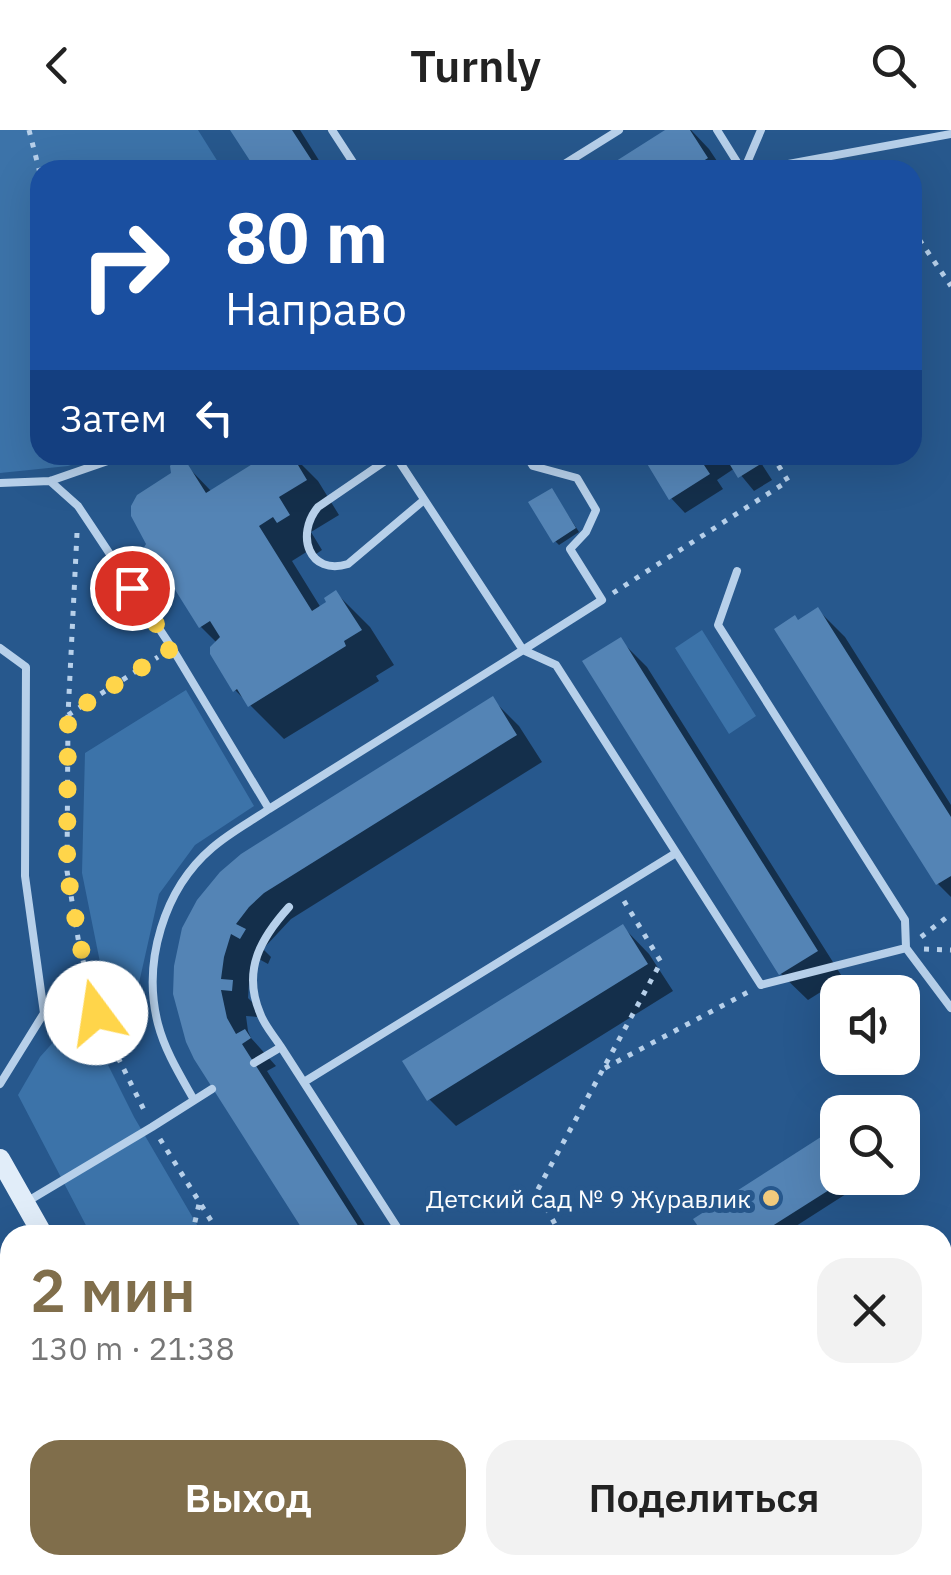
<!DOCTYPE html>
<html lang="ru">
<meta charset="utf-8">
<style>
:root{--surface:#fff;--page:#f2f2f2;--text:#222;--muted:#767676;--accent:#806e4b}
body{margin:0;font-family:"IBM Plex Sans",sans-serif;background:var(--page);color:var(--text);height:100vh;display:flex;flex-direction:column;font-size:38px;white-space:nowrap}
*{box-sizing:border-box;margin:0}
p{font-size:32px;color:var(--muted)}
.icon{flex:none;width:55px;height:55px;fill:none;stroke:currentColor;stroke-width:2;stroke-linecap:round;stroke-linejoin:round}
.map{position:relative;flex:1;overflow:hidden}
.sheet{position:absolute;left:0px;top:1095px;width:952px;height:350px;display:flex;flex-direction:column;background:var(--surface);border-radius:30px 30px 0 0;box-shadow:0 10px 40px #0002}
.sheet>*{flex:none}
.hud{position:absolute;left:30px;top:30px;width:892px;height:305px;border-radius:30px;box-shadow:0 10px 40px #0002;background:#1a4fa0;color:#fff;overflow:hidden}
.fabs{position:absolute;left:820px;top:845px;display:grid;gap:20px}
.fabs a{display:grid;place-items:center;width:100px;height:100px;border-radius:20px;background:var(--surface);box-shadow:0 10px 40px #0002;font-size:50px}
.pin{position:absolute;display:grid;place-items:center;width:85px;height:85px;color:#fff;margin:-42px;border:5px solid #fff;border-radius:50%;box-shadow:0 2px 10px #0007}
.me{position:absolute;width:110px;margin:-55px;rotate:346deg;stroke-linejoin:round;filter:drop-shadow(0 0 8px #0008)}
.turn{display:flex;align-items:center;gap:35px;height:210px;padding:0 30px;font-size:45px}
.turn .icon{width:130px;height:130px;stroke-width:2.5}
.turn b{display:block;font-size:70px;line-height:85px}
.then{display:flex;align-items:center;height:95px;padding:0 30px;background:#0003;gap:20px;font-size:38px}
.round{display:grid;place-items:center;flex:none;width:105px;height:105px;border-radius:30px;background:var(--page)}
.overview{display:flex;align-items:center;justify-content:space-between;height:170px;padding:0 30px}
h1{font-size:60px;font-weight:600;line-height:75px;color:var(--accent)}
.action{display:flex;gap:20px;margin-top:auto;padding:20px 30px}
.action a{flex:1;height:115px;border-radius:30px;background:var(--accent);color:#fff;font-size:40px;font-weight:600;line-height:115px;text-align:center}
.action a+a{background:var(--page);color:var(--text)}
header{display:flex;justify-content:space-between;align-items:center;height:130px;padding:0 30px;background:var(--surface);font-size:45px;font-weight:600}
.map>svg:first-child{display:block}
.green{fill:#3c73a9}
.shadow{fill:#0007}
.building{fill:#5484b5}
.lines{fill:none;stroke-linecap:round;stroke-linejoin:round}
.path{stroke:#b7d0ea;stroke-width:5;stroke-dasharray:5 8;stroke-linecap:butt}
.lane{stroke:#b7d0ea;stroke-width:8}
.secondary{stroke:#e1edf9;stroke-width:20}
.route{stroke:#ffd54a;stroke-width:18;stroke-dasharray:0 32.4}
.poi-dot{fill:#f2cb7d;stroke:#27588d;stroke-width:4}
.labels{text-anchor:middle;dominant-baseline:central;stroke-width:10;stroke-linejoin:round;paint-order:stroke}
.poi-label{font-size:25px;fill:#fff;stroke:#27588d;text-anchor:end}
</style>
<header><svg class="icon" aria-label="back" viewBox="0 0 24 24"><path d="M15 5l-7 7 7 7"/></svg>Turnly<svg class="icon" aria-label="search" viewBox="0 0 24 24"><circle cx="10" cy="10" r="6"/><path d="M15 15l6 6"/></svg></header>
<div class="map">
<svg width="951" height="1445" viewBox="0 0 951 1445">
<rect width="100%" height="100%" fill="#27588d"/>
<path class="green" d="M0,0H198L223,40H40V325H100L68,336L0,343Z
M702,500L756,586L729,604L675,518Z
M186,560L254,676L195,715L159,764L139,853L107,867L82,743L85,623Z
M81,881L134,987L203,1105H91L18,965L40,927Z
M308,1435H429L435,1445H315Z"/>
<path class="shadow" d="M233,0H300L325,40H259Z
M670,0H691L709,19L723,40H606Z
M271,325H292L318,351L339,385L311,402L322,420L313,426L308,421L292,431L321,478L336,463L370,497L394,535L376,546L379,551L284,609L235,560L217,513L201,497L176,458L146,427L186,335L212,362Z
M662,325H756L772,350L754,361L735,338L717,350L723,359L685,383L671,368Z
M555,365L579,402L559,415L555,411Z
M818,480L845,507L951,675V767L938,754L777,499L799,493Z
M620,510L647,537L843,848L808,870L781,844Z
M493,570L519,596L542,632L291,789L263,819L271,827L268,834L257,828L249,854L248,868L259,879L258,887L246,886L248,901L251,908L276,936L267,941L371,1105H309L176,836Z
M623,797L649,824L673,861L456,996L429,969Z
M838,1048H871L782,1105H707Z
M951,1339V1445H907L898,1435H942V1346Z
M3,1356L10,1363V1435H65L71,1445H2L0,1442V1358Z
M597,1435H694L701,1445H607Z"/>
<path class="building" d="M230,0H292L318,40H256Z
M665,0H690L708,28L689,40H602Z
M267,325H292L307,350L279,367L290,385L277,393L273,387L259,396L312,481L326,472L324,468L336,460L362,500L344,511L346,516L248,577L237,559L233,562L210,524V517L220,507L210,491L199,498L157,431L149,432L143,428L142,421L146,414L131,386V376L137,365L171,343L170,336L174,330L181,328L187,333L206,363Z
M657,325H719L704,335L710,344L669,370L646,332Z
M724,325H753L759,335L738,348Z
M552,358L576,398L553,413L528,372Z
M818,477L951,687V746L936,755L774,499L795,485L798,490Z
M621,507L818,821L779,845L582,531Z
M493,566L517,605L264,763L249,777L236,794L246,799L240,809L231,804L224,827L221,849L233,850L232,861L221,860L227,888L236,904L245,899L251,908L242,914L364,1105H306L194,929L186,912L173,864L174,836L182,798L197,770L220,742L241,724Z
M623,794L648,834L427,971L402,931Z
M838,996V1048H848L758,1105H704L693,1089Z
M951,1336V1395L942,1401V1343Z
M3,1353L10,1364V1435H55L61,1445H0V1355Z
M605,1435H675L661,1445H612Z
M796,1435H815L822,1445H782Z"/>
<g class="lines">
<path class="path" d="M29,0L40,43
M912,99L951,156
M77,403L68,585L67,741L79,814L96,883L145,982
M613,463L788,351L772,325
M68,585L158,527
M921,807L951,784
M924,819L951,820
M605,938L750,861
M160,1009L220,1105
M192,1105L199,1074
M561,1105L537,1061L661,832L624,771
M439,1435L446,1445
M373,1445L371,1443L442,1439
M938,1445L951,1436"/>
<path class="lane" d="M332,0L358,40
M717,0L742,40
M555,40L619,0
M744,40L761,0
M755,40L951,4
M394,325L318,377C295,405 309,446 348,434L424,370
M50,351L78,376L92,397L172,518L269,679L523,520L395,325
M0,353L50,351L125,325
M737,441L718,495L905,790L906,818L951,878
M0,518L26,537L25,746L44,883L0,954
M523,520L556,535L761,855L906,818
M523,520L602,470L570,419L586,402L596,380L577,348L533,336L526,325
M281,917C274,906 264,895 260,883C242,840 261,808 289,777
M254,933L281,917L402,1105
M304,952L676,723
M194,970C180,945 165,921 158,894C142,832 164,759 212,718C229,703 250,692 269,679
M28,1071L152,997L212,959
M0,1219L10,1234
M942,1277L951,1270
M139,1435L145,1445
M850,1435L857,1445
M727,1445L730,1435"/>
<path class="secondary" d="M0,1029L43,1105
M257,1435L264,1445"/>
</g>
<g class="lines">
<path class="route" d="M96,883L80,814L67,741L68,585L172,518L132,458"/>
</g>
<circle class="poi-dot" cx="771" cy="1068" r="10"/>
<g class="labels">
<g class="poi-label">
<text x="751" y="1068">Детский сад № 9 Журавлик</text>
</g>
</g>
</svg>
<div class="fabs">
<a><svg class="icon" aria-label="sound" viewBox="0 0 24 24"><path d="M4 9h4l5-4v14l-5-4H4zM17 9q2 3 0 6"/></svg></a>
<a><svg class="icon" aria-label="search" viewBox="0 0 24 24"><circle cx="10" cy="10" r="6"/><path d="M15 15l6 6"/></svg></a>
</div>
<div class="pin" style="left:132px;top:458px;background:#d93025"><svg class="icon" aria-label="arrive" viewBox="0 0 24 24"><path d="M6 21V4h12l-3 4 3 4H6"/></svg></div>
<svg class="me" style="left:96px;top:883px" viewBox="-20 -20 40 40"><circle r="19" fill="#fff"/><path d="M0-13L10 11 0 6-10 11z" fill="#ffd54a"/></svg>
<div class="hud">
<div class="turn"><svg class="icon" aria-label="right" viewBox="0 0 24 24"><path d="M7 20v-9h11M14 6l5 5-5 5"/></svg><div><b>80 m</b>Направо</div></div>
<div class="then">Затем<svg class="icon" aria-label="left" viewBox="0 0 24 24"><path d="M17 20v-9H6M10 6l-5 5 5 5"/></svg></div>
</div>
<section class="sheet">
<div class="overview"><div><h1>2 мин</h1><p>130 m · 21:38</p></div><a class="round"><svg class="icon" aria-label="close" viewBox="0 0 24 24"><path d="M6 6l12 12M18 6L6 18"/></svg></a></div>
<div class="action"><a>Выход</a><a>Поделиться</a></div>
</section>
</div>
